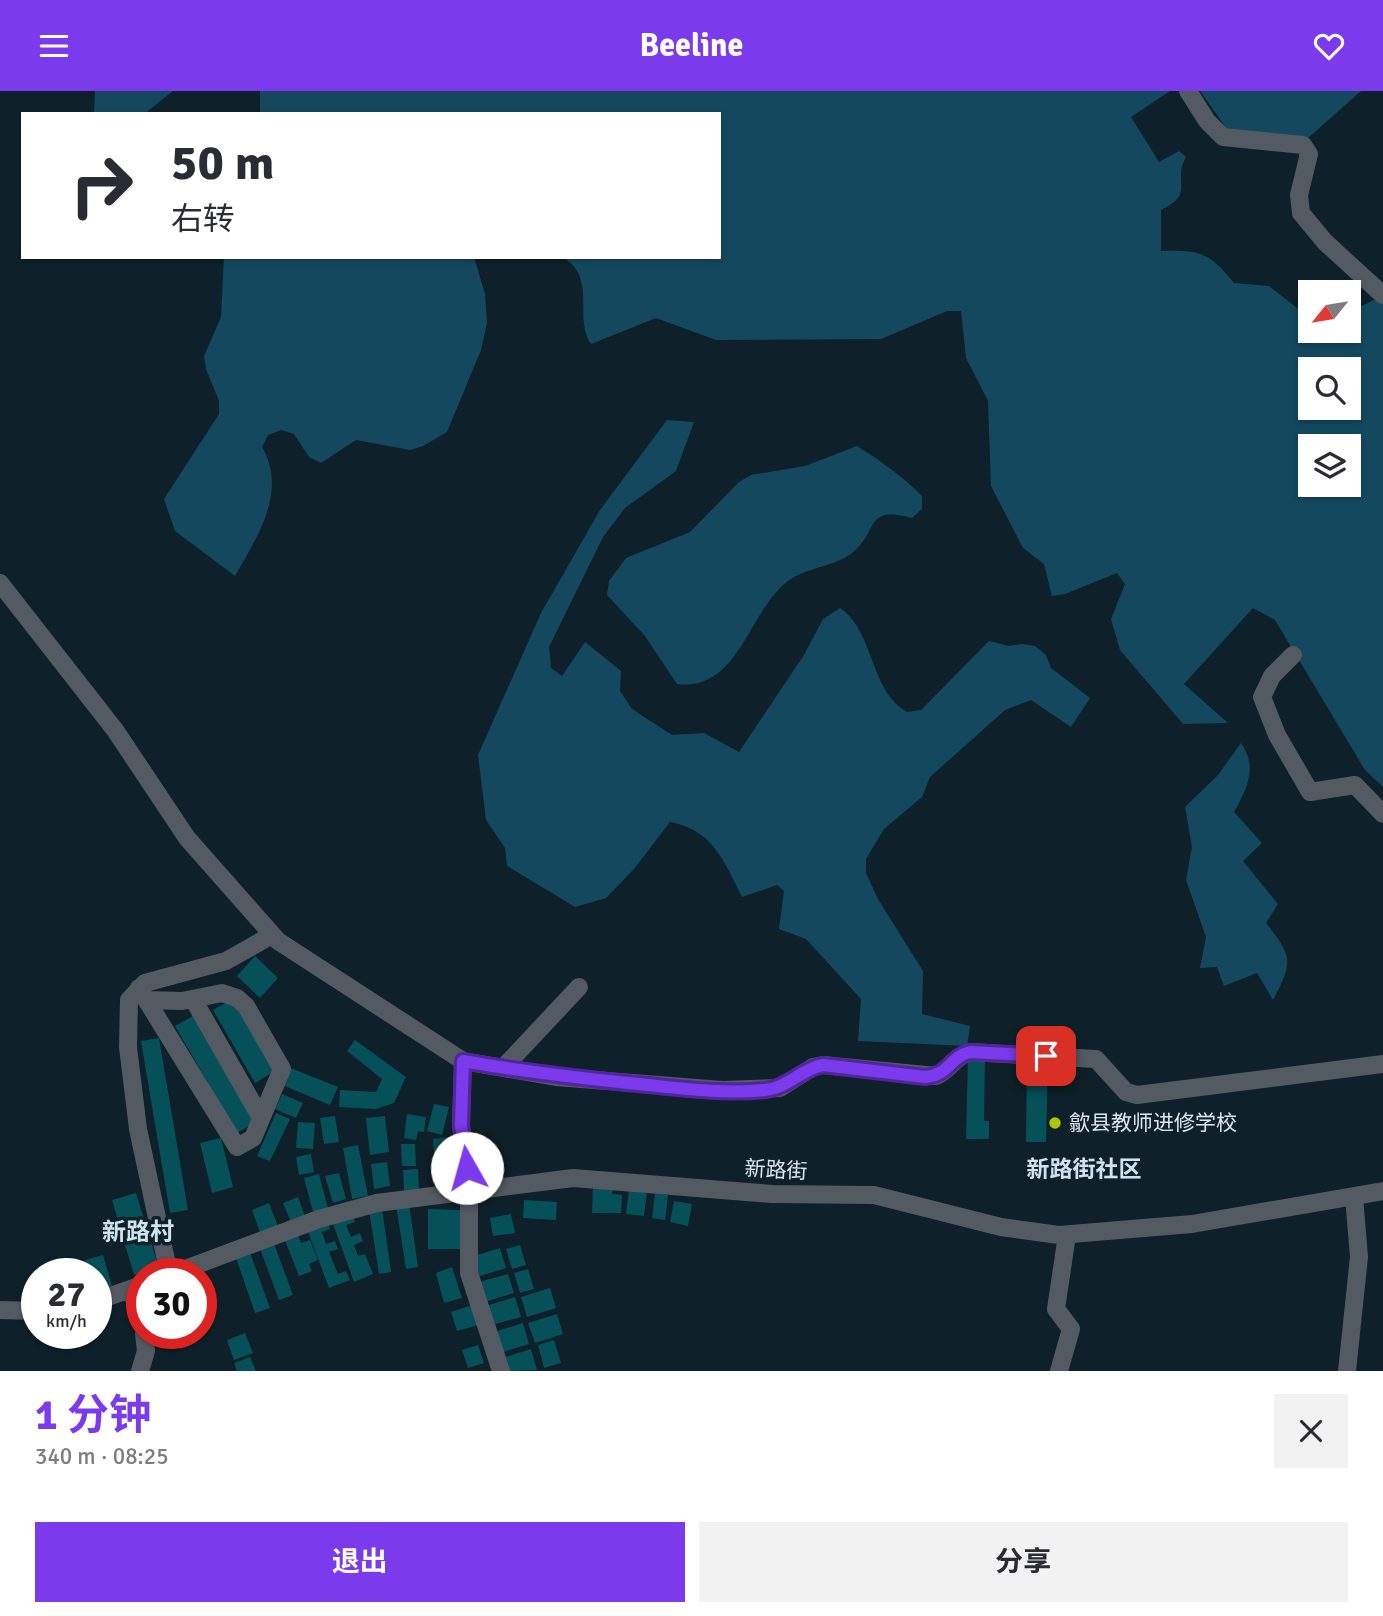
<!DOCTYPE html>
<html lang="zh">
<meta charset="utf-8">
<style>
:root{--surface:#fff;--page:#f2f2f3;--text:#2b2b33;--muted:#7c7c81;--accent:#7c3aed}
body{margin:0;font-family:Signika,"Noto Sans SC",sans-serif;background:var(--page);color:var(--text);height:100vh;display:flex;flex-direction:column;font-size:26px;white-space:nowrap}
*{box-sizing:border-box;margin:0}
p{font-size:23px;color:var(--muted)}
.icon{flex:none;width:38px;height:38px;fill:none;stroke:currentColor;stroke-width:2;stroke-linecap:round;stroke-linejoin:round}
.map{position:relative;height:1280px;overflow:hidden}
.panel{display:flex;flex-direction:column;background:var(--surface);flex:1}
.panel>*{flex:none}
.top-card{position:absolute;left:21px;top:21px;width:700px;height:147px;border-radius:0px;box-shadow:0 2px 5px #0004;background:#fff;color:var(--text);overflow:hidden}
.needle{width:46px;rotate:240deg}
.controls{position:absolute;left:1298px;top:189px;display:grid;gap:14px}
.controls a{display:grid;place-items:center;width:63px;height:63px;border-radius:0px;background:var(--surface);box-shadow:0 2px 5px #0004;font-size:35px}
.speed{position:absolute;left:21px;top:1167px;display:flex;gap:14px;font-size:35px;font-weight:700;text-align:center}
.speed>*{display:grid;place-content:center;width:91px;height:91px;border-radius:50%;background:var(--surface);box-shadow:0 2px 5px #0004;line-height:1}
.speed small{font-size:18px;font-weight:400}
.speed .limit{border:10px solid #d22;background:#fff;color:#111}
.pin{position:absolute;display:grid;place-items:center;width:60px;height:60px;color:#fff;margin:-30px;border-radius:14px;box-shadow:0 4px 10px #0006}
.me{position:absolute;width:77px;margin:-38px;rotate:353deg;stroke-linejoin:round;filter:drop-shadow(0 0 5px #0008)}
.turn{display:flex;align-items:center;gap:24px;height:147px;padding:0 35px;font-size:32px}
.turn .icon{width:91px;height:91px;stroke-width:2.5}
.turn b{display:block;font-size:49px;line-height:60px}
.round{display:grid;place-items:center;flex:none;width:74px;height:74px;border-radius:0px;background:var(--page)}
.head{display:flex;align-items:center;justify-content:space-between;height:119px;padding:0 35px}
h1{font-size:42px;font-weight:700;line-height:52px;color:var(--accent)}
.action{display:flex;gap:14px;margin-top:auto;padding:14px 35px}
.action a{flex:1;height:80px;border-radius:0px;background:var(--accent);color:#fff;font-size:28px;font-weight:700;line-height:80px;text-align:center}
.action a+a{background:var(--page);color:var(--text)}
header{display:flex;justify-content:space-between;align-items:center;height:91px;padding:0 35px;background:var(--accent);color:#fff;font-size:32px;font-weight:700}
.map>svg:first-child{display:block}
.forest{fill:#14485f;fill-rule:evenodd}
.building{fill:#055059}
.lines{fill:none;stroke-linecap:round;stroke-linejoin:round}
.minor{stroke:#545a61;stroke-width:18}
.route-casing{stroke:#51269a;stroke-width:18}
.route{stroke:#7c3aed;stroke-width:12}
.poi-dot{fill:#afc507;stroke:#0e2029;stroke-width:2.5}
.labels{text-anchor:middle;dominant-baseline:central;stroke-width:7;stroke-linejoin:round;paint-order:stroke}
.poi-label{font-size:21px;fill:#dce7ed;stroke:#0e2029;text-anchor:start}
.street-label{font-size:21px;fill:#dce7ed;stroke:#0e2029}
.neighbourhood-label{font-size:23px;font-weight:bold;fill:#cde4f0;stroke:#0e2029}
.quarter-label{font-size:24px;font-weight:bold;fill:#cde4f0;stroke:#0e2029}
</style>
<header><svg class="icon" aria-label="menu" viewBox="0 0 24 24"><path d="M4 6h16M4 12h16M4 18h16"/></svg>Beeline<svg class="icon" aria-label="heart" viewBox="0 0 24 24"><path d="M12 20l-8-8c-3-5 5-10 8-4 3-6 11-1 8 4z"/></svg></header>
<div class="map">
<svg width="1383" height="1280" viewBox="0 0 1383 1280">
<rect width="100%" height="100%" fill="#0e2029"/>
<path class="forest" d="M95,0H173L144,23H94Z
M260,0H1170L1131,26L1159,71L1179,60L1186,66C1172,90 1196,103 1161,119V160C1200,159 1209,161 1234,192L1269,195L1301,220L1311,221V240H1349V221L1376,208L1383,212V696L1365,679L1275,529L1253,517L1184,593L1228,632L1183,633L1120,559L1111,528L1125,493L1117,482L1065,503L1052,505L1044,473L1023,457L991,395L988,310L966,267L961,220H947L881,248L716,249L656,227L591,253C573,225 598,186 562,166H719V23H260ZM1311,278H1349V317H1311ZM1311,355H1349V394H1311Z
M1200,0H1361L1308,47L1227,38Z
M224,166H474L485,203L487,232L481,259L447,341L423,355L410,359L356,349L321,372L309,366L294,343L281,339L268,344L262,356C288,401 257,446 235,485L175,440L164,408L219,323V310L206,278L204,265L221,226Z
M667,329L694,331L676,380L625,417L603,446L549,556L551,577L562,585L585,551L621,580L620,600L632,618L672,644L704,642L739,661L804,564L823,528L840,517C875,541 869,599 907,621L921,619L989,550L1009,555L1022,553L1035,555L1046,564L1051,577L1090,607L1071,636L1031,609L1005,619L930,686L922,706L884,738L866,768V782L878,808L923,880L922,923L970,935L967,955L858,950L861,908L806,848L779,838L784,800L777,794L742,806C724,770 713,739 670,731L634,778L606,807L575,816L507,775L505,757L486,729L478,664L541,522L600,419Z
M857,355C881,370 902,385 922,405V418L912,427C864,414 880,439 852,462C834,476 807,476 788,490C748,520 739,601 677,593L645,545L607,504L609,490L626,467L690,441L739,391L751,384L805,375Z
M1241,652C1258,676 1247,698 1234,721L1262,752L1243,770L1278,813L1266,832C1293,865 1293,872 1273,909L1257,882L1224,895L1217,876L1200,877L1206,846L1186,789L1192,756L1185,716L1218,684Z"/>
<path class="building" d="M255,865L278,887L260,907L237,885Z
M233,908L275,980L255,992L213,919Z
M193,925L254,1032L237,1042L175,935Z
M159,947L188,1119L170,1122L141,950Z
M355,949L406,986L394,1012L376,1018L339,1016L340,999L376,1001L382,988L347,960Z
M968,967L985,968L984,1030H989V1048H966Z
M1027,967L1048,968L1046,1051H1026Z
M288,976L338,996L330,1014L280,993Z
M282,1003L303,1012L296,1027L275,1018Z
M434,1013L449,1016L442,1044L427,1040Z
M276,1022L290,1028L270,1070L257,1065Z
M407,1023L426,1026L424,1041L418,1040L416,1049L404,1047Z
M335,1025L339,1051L324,1053L320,1027Z
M385,1025L389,1061L370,1064L366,1027Z
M298,1031L315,1032L313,1058L296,1057Z
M449,1046L451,1062L434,1064L433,1048Z
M221,1047L233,1096L212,1102L200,1052Z
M401,1053H415L416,1075H402Z
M358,1054L368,1105L352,1108L343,1057Z
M311,1063L314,1081L299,1084L296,1066Z
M451,1066V1070L456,1069L459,1095L438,1098L434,1068Z
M387,1071L390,1095L374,1098L371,1073Z
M418,1078L419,1099L404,1100L403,1079Z
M339,1082L346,1108L333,1112L325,1085Z
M319,1083L328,1117L313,1121L304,1087Z
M593,1096L613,1097L612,1103L622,1104L621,1122H592Z
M629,1098L647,1100L644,1125L626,1123Z
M136,1102L159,1177L134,1184L112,1109Z
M655,1102L668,1104L665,1129L652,1127Z
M298,1106L305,1125L291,1131L283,1112Z
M524,1109L557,1111L556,1129L523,1127Z
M674,1110L692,1113L688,1135L670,1131Z
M269,1112L279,1138L261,1144L252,1119Z
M409,1112L418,1176L406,1178L396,1114Z
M382,1117L391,1181L379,1183L369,1119Z
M428,1118L460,1119V1158H428Z
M352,1123L355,1131L346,1134L351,1146L360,1142L363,1150L354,1154L358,1165L365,1163L373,1183L354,1191L332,1130Z
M511,1123L515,1142L493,1145L490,1127Z
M327,1130L330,1138L322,1141L326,1153L335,1150L338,1158L329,1161L338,1183L346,1180L350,1189L329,1197L307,1138Z
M297,1142L301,1152L310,1149L318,1169L309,1173L312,1180L299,1185L284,1147Z
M273,1150L293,1204L279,1209L259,1155Z
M520,1154L526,1174L512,1178L506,1158Z
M500,1157L506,1177L477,1186L471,1166Z
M249,1159L270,1217L255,1222L235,1164Z
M103,1164L112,1195L96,1199V1183H89L85,1169Z
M452,1176L462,1207L444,1212L436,1182Z
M528,1178L534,1198L520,1202L514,1182Z
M508,1183L514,1202L485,1211L479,1191Z
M550,1197L556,1217L527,1226L521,1206Z
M515,1206L521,1226L492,1234L486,1215Z
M476,1213L482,1233L457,1240L451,1221Z
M557,1223L563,1243L535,1252L528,1232Z
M523,1232L529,1253L500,1262L494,1241Z
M245,1242L253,1262L234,1269L227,1249Z
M554,1249L561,1272L544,1277L538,1254Z
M478,1254L484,1272L468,1277L462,1259Z
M531,1258L537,1279L506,1280L502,1267Z
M250,1266L256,1280H237L234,1272Z"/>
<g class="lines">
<path class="minor" d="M1188,0L1207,30L1223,46L1303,54L1309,63L1299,104L1301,122L1325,151L1383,204
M0,492L115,639L187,747L278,850L463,970L556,986L722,999L780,997L813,976L823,974L936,985C951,979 954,965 970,961L1096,968L1126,1001L1137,1004L1383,973
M1293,564L1272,585L1262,606L1277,644L1310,701L1355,694L1383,723
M139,897L237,1056L253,1047L282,978L246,915L237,907L222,902L182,910L148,909
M193,908L261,1027
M463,970L461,1034L469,1099V1182L501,1280
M503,977L579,896
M169,1183L138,1038L128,956L129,909L145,892L226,870L272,844
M172,1183L319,1128L377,1112L573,1087L772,1103L874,1104L1001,1136L1059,1144L1192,1133L1383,1100
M131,1198L142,1234
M96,1210L142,1194
M0,1219L37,1220
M140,1280L146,1260L144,1242
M1059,1280L1071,1238L1056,1218L1067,1144
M1347,1280L1359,1166L1354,1106"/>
</g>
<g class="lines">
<defs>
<path id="route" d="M467,1077L461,1034L463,970C525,981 586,988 648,994C686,998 727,1003 765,999C788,997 801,978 823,974L925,986C950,984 949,966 970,961L1046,965"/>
</defs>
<use href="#route" class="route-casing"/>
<use href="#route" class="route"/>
</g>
<circle class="poi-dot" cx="1055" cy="1032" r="7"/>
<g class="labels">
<g class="poi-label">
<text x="1069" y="1032">歙县教师进修学校</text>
</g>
<g class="street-label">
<text transform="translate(776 1079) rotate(3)">新路街</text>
</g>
<g class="neighbourhood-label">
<text x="1084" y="1078">新路街社区</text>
</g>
<g class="quarter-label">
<text x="138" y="1141">新路村</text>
</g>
</g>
</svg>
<div class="controls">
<a><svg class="needle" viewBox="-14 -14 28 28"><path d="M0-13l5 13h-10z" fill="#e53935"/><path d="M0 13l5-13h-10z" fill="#7c7c81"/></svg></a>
<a><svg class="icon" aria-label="search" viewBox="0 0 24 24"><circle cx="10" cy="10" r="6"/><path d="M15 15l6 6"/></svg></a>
<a><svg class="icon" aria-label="layers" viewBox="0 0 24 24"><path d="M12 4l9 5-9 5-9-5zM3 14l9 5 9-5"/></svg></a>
</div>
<div class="speed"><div>27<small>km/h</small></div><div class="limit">30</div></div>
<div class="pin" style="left:1046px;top:965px;background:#d93025"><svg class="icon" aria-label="arrive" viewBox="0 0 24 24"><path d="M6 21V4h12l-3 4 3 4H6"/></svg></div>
<svg class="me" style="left:467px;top:1077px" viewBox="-20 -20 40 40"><circle r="19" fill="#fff"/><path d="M0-13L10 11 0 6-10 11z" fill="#7c3aed"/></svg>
<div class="top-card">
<div class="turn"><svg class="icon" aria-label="right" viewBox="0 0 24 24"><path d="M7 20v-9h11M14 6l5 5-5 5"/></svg><div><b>50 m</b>右转</div></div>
</div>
</div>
<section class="panel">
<div class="head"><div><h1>1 分钟</h1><p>340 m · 08:25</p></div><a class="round"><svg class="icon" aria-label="close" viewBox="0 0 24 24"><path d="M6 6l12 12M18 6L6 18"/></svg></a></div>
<div class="action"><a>退出</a><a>分享</a></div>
</section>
